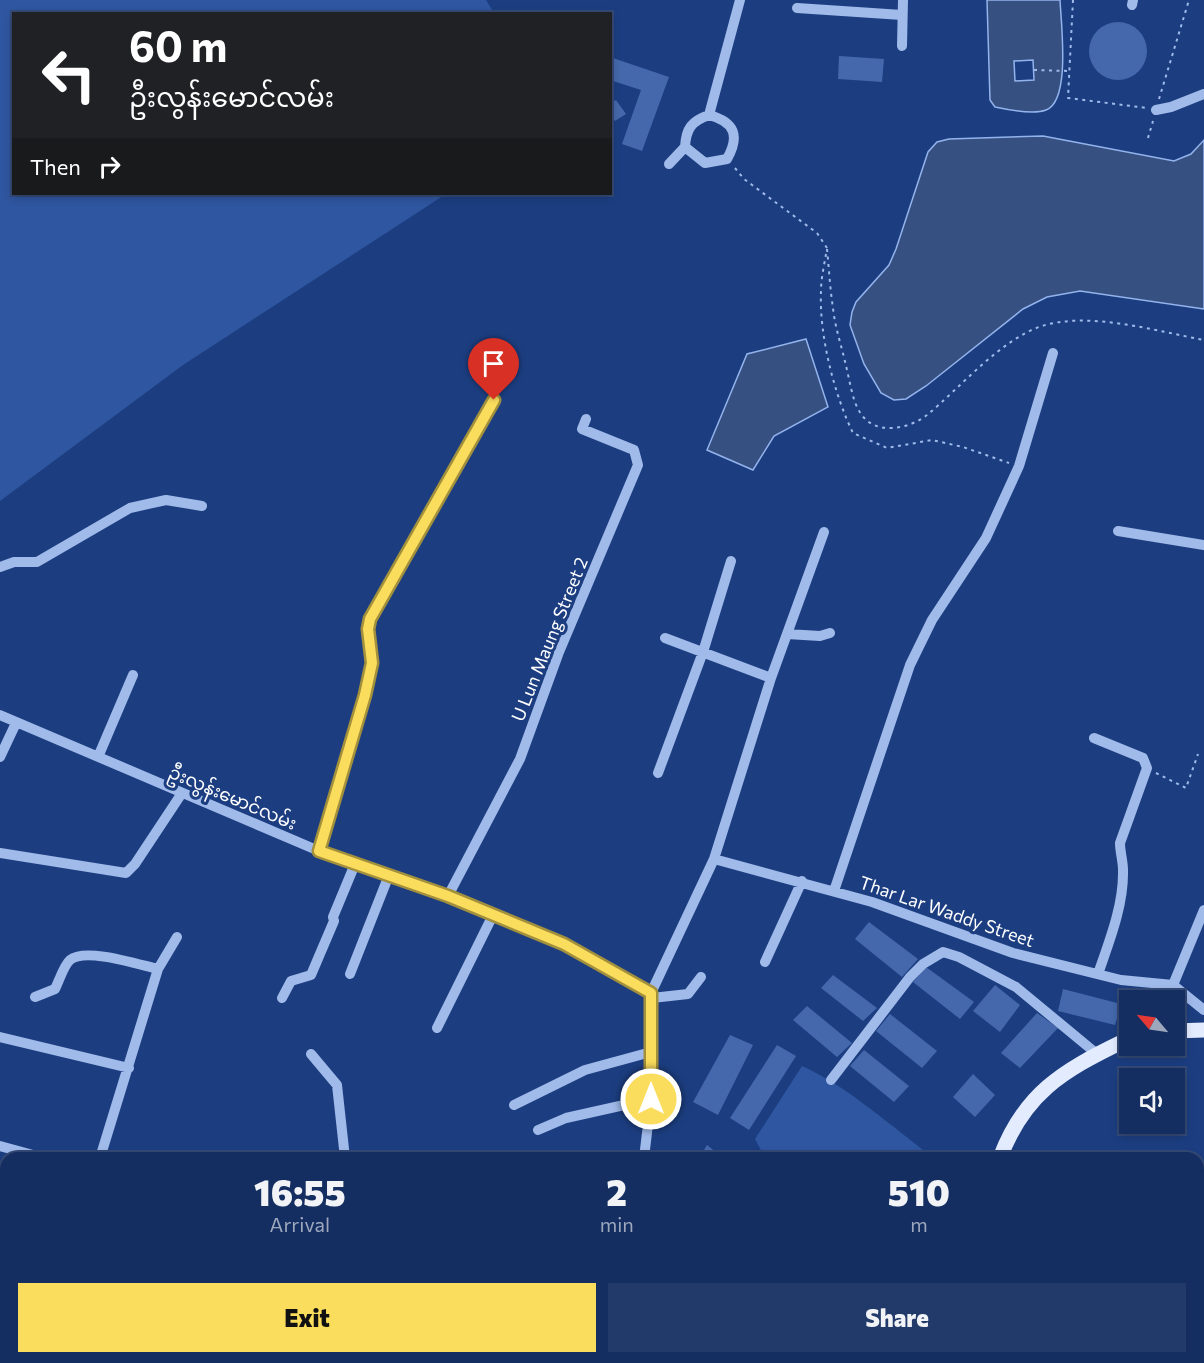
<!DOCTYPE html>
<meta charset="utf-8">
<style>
:root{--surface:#152e61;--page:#223a6a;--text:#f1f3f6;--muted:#9da8bd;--line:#344a76;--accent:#fbdd5d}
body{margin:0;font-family:Commissioner,"Noto Sans Myanmar",sans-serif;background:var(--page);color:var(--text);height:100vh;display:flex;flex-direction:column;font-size:22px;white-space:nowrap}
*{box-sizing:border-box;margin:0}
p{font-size:20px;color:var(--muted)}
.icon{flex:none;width:33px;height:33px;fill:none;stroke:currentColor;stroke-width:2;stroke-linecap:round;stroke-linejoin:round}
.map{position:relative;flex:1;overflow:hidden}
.sheet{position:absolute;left:0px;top:1152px;width:1204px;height:212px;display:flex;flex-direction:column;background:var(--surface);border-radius:18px 18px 0 0;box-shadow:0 3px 9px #0003,0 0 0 2px var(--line)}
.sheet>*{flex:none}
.top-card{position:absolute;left:12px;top:12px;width:600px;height:183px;border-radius:0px;box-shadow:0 3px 9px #0003,0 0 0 2px var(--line);background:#202124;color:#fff;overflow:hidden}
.needle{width:39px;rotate:299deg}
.fabs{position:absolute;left:1119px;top:990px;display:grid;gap:12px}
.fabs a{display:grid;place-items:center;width:66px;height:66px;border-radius:0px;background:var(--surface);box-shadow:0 3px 9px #0003,0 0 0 2px var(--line);font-size:30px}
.pin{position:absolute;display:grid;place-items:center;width:51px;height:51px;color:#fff;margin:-62px -26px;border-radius:50% 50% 50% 0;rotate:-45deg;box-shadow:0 0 6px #0007}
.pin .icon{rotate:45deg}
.me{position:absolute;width:66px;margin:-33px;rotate:0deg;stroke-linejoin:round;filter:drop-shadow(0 0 4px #0008)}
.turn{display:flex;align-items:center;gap:21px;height:126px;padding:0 18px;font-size:27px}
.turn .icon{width:78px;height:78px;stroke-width:2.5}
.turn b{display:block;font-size:42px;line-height:51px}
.then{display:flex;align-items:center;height:57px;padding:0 18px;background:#0003;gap:12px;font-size:22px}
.eta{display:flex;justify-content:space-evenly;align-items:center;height:102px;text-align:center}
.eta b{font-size:36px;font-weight:800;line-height:42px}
.action{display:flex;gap:12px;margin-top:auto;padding:12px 18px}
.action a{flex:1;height:69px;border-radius:0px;background:var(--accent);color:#111;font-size:24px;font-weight:800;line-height:69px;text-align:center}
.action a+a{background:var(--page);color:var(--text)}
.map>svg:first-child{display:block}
.green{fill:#2f56a0}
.water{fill:#375082;stroke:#93b3ec;stroke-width:1.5;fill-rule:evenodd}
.building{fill:#4468ab}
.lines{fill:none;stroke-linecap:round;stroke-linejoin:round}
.path{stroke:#a0baea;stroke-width:2;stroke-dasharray:3 4.5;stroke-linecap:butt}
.minor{stroke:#a0baea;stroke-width:10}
.major{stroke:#e3ebfe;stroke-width:15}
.route-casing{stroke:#a3903c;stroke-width:15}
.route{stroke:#fbdd5d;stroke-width:10}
.labels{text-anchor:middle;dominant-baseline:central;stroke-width:6;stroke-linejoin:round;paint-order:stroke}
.street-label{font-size:18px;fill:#fff;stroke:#1c3e81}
</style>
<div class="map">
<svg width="1204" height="1363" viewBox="0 0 1204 1363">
<rect width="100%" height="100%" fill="#1c3e81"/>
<path class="green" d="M0,0H486L494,13L14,14V194H446L183,365L0,501Z
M802,1066C852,1089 890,1126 934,1158H765L755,1139Z"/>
<path class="water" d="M987,0H1060C1061,23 1071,101 1046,110C1033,115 1009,110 995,107L990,100ZM1033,60L1034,80L1015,81L1014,61Z
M1043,136L1174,161L1191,154L1204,140V309L1080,291L1047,297L1023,309L926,386L906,399L894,400L881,393L864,364L850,325L852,312L856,302L889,265L896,249L928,152L937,142L949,139Z
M806,339L828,407L774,436L753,470L707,450L747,354Z"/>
<path class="building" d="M1089 51a29 29 0 1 1 58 0a29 29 0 1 1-58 0Z
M839,56L884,59L882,82L838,79Z
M610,57L669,77L642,151L622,144L641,90L610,80Z
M616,100L626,114L615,121L610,113V103Z
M869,922L918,959L902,977L855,939Z
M926,967L974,1002L960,1019L913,982Z
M833,975L877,1008L863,1021L821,988Z
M995,985L1020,1005L1000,1032L973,1011Z
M1063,989L1121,1004L1115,1025L1058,1011Z
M807,1006L852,1043L837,1057L793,1020Z
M1037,1013L1058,1028L1020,1068L1001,1053Z
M890,1014L937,1051L922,1068L876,1031Z
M730,1035L753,1045L718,1115L693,1102Z
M777,1045L796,1056L749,1130L730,1118Z
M864,1050L909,1086L894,1102L850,1066Z
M973,1074L995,1095L975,1117L953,1097Z
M707,1145L723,1158H699Z"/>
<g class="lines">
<path class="path" d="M1073,0L1068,98L1147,108
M1034,70L1069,71
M1159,99L1189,0
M1148,138L1153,121
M735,168L744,179L817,233L827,248
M827,249C829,269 830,289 833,308C835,328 842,347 846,366C850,381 852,401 861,414C876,436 909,429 927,415C960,388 1001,339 1042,326C1089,311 1156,331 1204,340
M826,254C824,266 821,279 821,291C819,335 834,394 853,433L887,448L932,440L963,447L1009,463
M1156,773L1186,788L1198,754"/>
<path class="minor" d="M1132,5L1133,0
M797,8L902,15
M902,46L903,0
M1156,110L1171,107L1204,94
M709,115C735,122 740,136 727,159L705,163L685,147C686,128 692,121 709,115Z
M709,115L740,0
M669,164L685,147
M1118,531L1204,545
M0,567L14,562H37L130,508L166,500L202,506
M787,634L820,636L830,633
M665,638L771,678
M0,715L319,851L448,896L564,944L651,993
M1094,738L1143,758L1147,768L1120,843C1120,852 1123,861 1123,870C1124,905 1109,942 1098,974
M0,757L16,723
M98,757L133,675
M658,773L703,652L731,561
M319,851L365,695L372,663L368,629L370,619L494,400
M0,853L126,873L135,864L182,793
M714,859L872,902L1013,953L1121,980L1173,985
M834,891L910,665L932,620L986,538L1019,466L1053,353
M448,896L520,759L559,652L638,465L634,450L582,429L586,419
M765,962L802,881
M350,974L389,875
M1173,985L1204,910
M1173,985L1204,1010
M35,997L55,989C59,981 64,965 70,960C85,947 140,965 158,969
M282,998L291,981L311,975L334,921L333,917L355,864
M652,998L688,994L701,977
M437,1028L493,915
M0,1037L129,1068
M311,1054L337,1085L345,1158
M831,1080L910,977L923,964L943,952L959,957L1016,987L1097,1054
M514,1105L585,1070L651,1052
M538,1130L566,1118L651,1099
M0,1146L44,1158
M100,1158L158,969L177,937
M644,1158L651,1099V993L714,859L771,678L824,532
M0,1342L6,1322
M237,1358L249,1363
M285,1358L295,1363
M902,1358L912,1363
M1000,1358L1011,1363
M356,1363L357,1358
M579,1363L581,1358"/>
<path class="major" d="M1174,1031L1204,1030
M1000,1158C1024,1094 1062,1071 1122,1042L1130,1040
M919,1363L921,1358"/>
</g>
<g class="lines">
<defs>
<path id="route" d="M494,400L370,619L368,629L372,663L365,695L319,851L448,896L564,944L651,993V1099"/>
</defs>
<use href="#route" class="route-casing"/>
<use href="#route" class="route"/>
</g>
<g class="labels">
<g class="street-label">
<text transform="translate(549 639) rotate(-68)">U Lun Maung Street 2</text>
<text transform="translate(233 797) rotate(23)">ဦးလွန်းမောင်လမ်း</text>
<text transform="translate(947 911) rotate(19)">Thar Lar Waddy Street</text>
</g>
</g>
</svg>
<div class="fabs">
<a><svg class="needle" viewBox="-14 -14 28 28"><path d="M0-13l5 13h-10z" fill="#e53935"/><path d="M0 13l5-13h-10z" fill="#9da8bd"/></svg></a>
<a><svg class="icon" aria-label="sound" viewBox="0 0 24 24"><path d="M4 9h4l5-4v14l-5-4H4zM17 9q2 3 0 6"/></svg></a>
</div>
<div class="pin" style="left:494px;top:400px;background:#d93025"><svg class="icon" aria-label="arrive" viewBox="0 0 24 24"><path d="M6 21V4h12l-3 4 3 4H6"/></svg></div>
<svg class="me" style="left:651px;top:1099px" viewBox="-20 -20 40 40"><circle r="17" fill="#fbdd5d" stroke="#fff" stroke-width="3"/><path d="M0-11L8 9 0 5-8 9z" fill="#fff"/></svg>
<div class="top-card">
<div class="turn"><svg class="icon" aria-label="left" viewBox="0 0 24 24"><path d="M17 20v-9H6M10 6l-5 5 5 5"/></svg><div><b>60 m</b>ဦးလွန်းမောင်လမ်း</div></div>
<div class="then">Then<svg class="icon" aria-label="right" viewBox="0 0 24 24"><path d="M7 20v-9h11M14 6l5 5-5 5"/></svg></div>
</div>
<section class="sheet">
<div class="eta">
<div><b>16:55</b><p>Arrival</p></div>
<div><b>2</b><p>min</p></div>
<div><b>510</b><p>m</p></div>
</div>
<div class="action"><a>Exit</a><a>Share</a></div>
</section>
</div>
